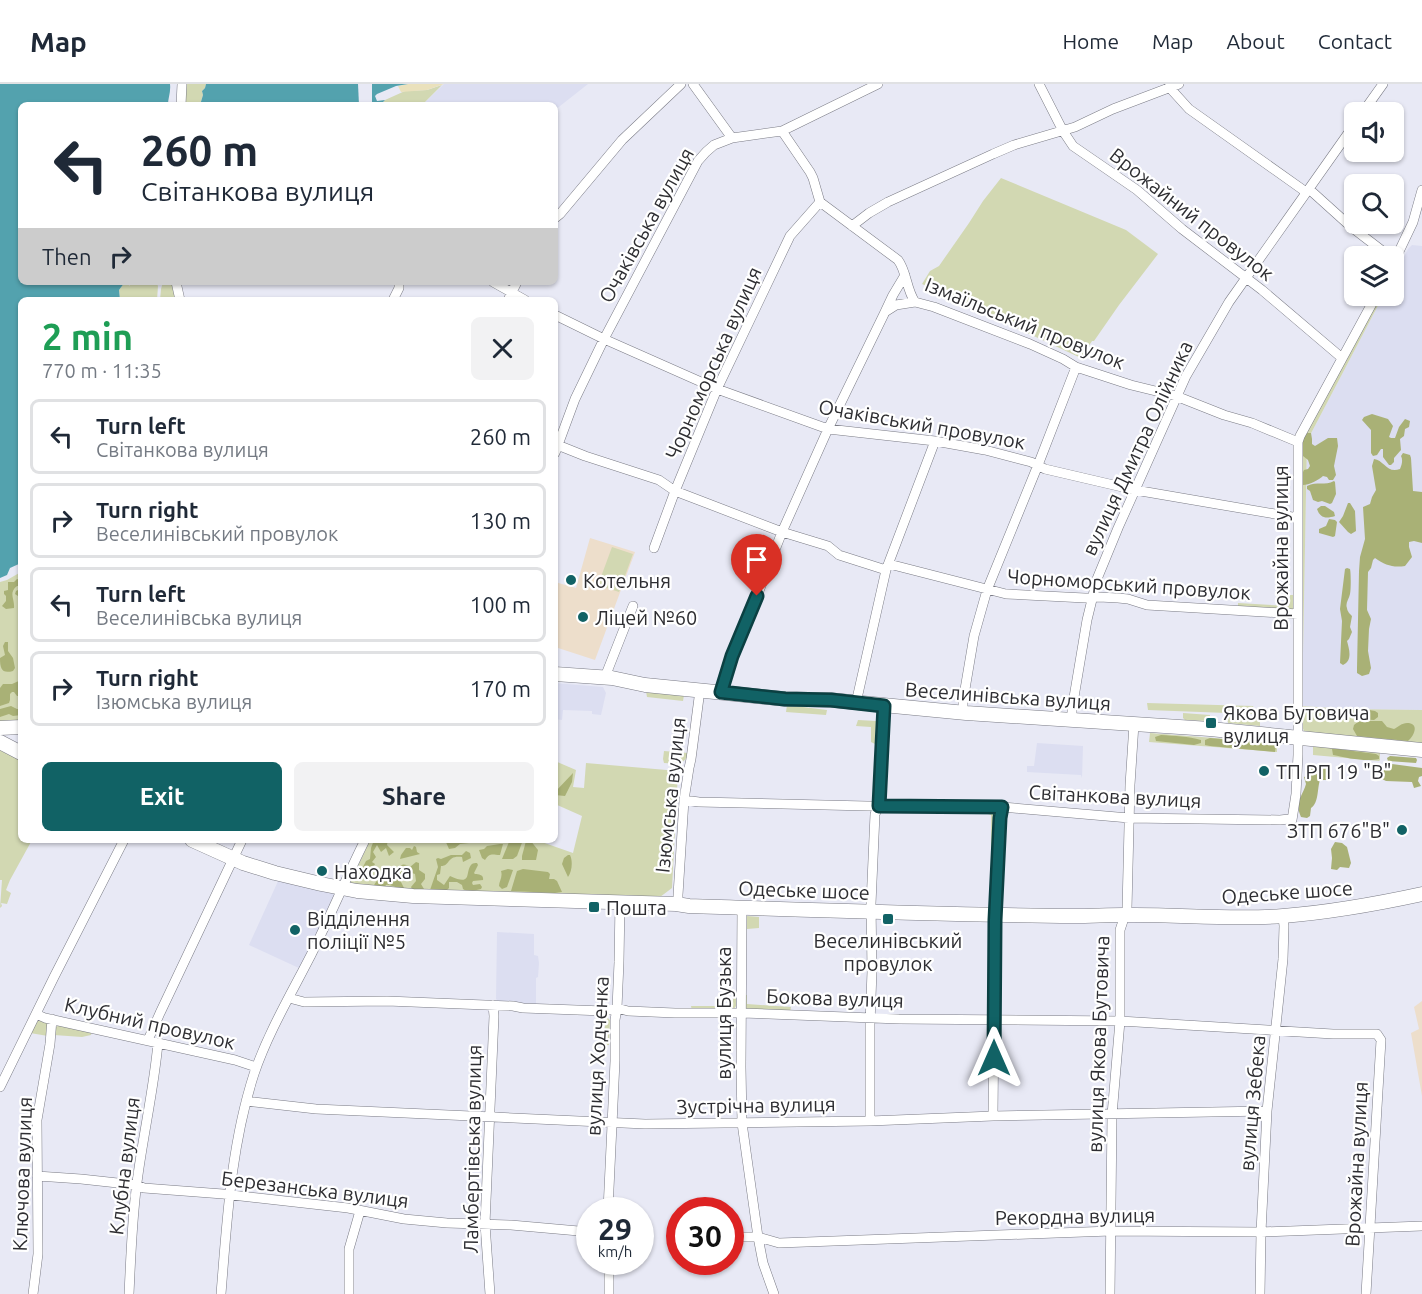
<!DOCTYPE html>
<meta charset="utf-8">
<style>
:root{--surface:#fff;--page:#f2f2f3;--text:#1f2937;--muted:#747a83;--line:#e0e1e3;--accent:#116265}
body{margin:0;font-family:Ubuntu,sans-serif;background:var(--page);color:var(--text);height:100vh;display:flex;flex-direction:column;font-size:22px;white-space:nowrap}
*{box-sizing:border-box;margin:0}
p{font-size:20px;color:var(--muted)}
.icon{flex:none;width:33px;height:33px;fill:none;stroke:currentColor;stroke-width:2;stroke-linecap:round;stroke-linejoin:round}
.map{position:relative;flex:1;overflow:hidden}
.drawer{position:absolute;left:18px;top:213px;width:540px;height:546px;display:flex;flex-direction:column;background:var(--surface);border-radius:9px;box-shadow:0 2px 4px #0004}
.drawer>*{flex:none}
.guide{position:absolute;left:18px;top:18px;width:540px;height:183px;border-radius:9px;box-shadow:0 2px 4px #0004;background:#fff;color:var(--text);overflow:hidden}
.fabs{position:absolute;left:1344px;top:18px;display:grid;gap:12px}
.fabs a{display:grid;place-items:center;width:60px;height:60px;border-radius:9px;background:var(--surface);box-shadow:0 2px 4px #0004;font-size:30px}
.speed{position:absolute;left:576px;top:1113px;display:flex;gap:12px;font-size:30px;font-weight:700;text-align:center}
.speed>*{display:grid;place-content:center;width:78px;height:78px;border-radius:50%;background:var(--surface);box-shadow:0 2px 4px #0004;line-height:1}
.speed small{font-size:15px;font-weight:400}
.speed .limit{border:9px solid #d22;background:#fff;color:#111}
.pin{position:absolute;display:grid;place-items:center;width:51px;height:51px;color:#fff;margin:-62px -26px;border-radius:50% 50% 50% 0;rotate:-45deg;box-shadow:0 0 6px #0007}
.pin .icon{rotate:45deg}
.me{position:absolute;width:66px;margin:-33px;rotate:0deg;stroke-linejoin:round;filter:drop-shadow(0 0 4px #0008)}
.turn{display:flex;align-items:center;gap:21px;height:126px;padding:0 24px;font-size:27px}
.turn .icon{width:78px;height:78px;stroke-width:2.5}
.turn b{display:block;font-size:42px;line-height:51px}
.then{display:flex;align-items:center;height:57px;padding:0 24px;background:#0003;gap:12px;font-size:22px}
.round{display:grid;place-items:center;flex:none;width:63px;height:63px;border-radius:9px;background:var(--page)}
.headline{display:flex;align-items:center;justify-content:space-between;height:102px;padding:0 24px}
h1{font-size:36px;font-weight:600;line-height:45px;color:#1e9e55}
.button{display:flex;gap:12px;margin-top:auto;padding:12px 24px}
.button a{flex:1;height:69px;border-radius:9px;background:var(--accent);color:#fff;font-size:24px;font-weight:600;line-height:69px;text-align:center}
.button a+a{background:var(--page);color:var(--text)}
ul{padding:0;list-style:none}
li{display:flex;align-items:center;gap:18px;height:75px;margin:0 12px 9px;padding:0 12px;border:3px solid var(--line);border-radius:9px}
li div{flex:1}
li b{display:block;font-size:22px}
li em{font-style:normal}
header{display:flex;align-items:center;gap:36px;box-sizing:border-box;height:84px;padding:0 30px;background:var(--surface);border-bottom:2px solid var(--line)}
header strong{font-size:28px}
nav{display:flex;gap:33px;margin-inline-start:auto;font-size:21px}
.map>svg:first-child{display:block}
.built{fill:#dcdef1}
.education{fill:#eddecb}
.green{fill:#d2d8b2}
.forest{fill:#a9b176}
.sand{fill:#eae1bc}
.water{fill:#53a2ae}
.pier{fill:#e8e9f5}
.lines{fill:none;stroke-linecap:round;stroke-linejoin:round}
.minor-casing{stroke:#7a7b85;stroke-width:10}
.highway-casing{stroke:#7a7b85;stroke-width:15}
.minor{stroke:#fff;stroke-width:9}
.highway{stroke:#fff;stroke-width:14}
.route-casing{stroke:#0b4042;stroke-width:15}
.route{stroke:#116265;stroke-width:10}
.poi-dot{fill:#116265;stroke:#fff;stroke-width:2}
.labels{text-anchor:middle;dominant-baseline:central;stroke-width:4.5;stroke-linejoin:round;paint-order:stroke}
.street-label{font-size:20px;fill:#2e2e32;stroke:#fff}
.poi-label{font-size:20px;fill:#2e2e32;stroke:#fff;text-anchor:start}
</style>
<header>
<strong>Map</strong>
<nav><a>Home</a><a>Map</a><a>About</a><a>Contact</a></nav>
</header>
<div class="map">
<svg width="1422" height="1210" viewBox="0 0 1422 1210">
<rect width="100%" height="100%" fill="#e8e9f5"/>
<path class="built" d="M444,0H588L555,26V21H422Z
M1412,161L1422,162V626L1344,625L1302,622L1307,357L1383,212H1394V192L1408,165Z
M555,599L603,603L606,609L601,631L592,630V627L563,626L562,636L555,635Z
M1037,659L1083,662L1082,694L1081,691L1027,688V682H1034Z
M279,795L334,809L335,812L301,885L249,861Z
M497,848L534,850V871L538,872L539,879L538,893L536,894V920H505L498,917L496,915Z"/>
<path class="education" d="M590,454L635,468L595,576L555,563V498L576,504Z
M1422,917V1012L1411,949L1419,945L1414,923Z"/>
<path class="green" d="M186,0H206L205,4L202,7L203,11L200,21H184Z
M442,1L422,21H380L385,16L405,7L427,6Z
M1001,94L1126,146L1158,170L1119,221L1094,257H1092L1081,274L922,200L930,187L939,182L969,139L983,117Z
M125,198H131L129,202L134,198H156L158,202L157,216H120L119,206Z
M163,198H174L178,216H160L161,205Z
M1378,212H1383L1307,357L1302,622L1344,625L1422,626V660L1308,649L1304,647L1301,640V358L1302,353Z
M612,463L633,470L619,508L598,501Z
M21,488V639L0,641V498L7,496Z
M1290,511H1294L1293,525L1238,523V519L1289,522Z
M646,607L684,611L683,617L647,613Z
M1147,619L1253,622L1255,628L1253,630L1148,626Z
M787,621L827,626L826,631L786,628Z
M1183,629L1210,631V637L1185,636L1183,634Z
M1230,631L1258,633L1260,636V642L1228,639L1227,632Z
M858,636L876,637L875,660L871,658V643L856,642Z
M1150,649L1277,659V668L1149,658Z
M1313,661L1380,668V676L1379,677L1313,671Z
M0,662L21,673V756H32L10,796L6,806L11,809L7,820L1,819L2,822L0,824L2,796H0Z
M664,667L688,669L687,674L680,680L664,679L663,675Z
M555,677L576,686L573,703L584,704L586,679L678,687L672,804L660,813L370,804L350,799L370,756H536L573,769L582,732L555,720Z
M981,728L993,729L996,733L994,787H991L992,767H991V731L988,730H978Z
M747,832L759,833V844L747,845Z
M744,911H747V920L791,923L790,929L747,925L744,923Z
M733,912L736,914V922L734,925L692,927L691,922H733Z
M596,929L603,930L610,936L609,961H604L605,938L596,937Z
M40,936L45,937L48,940V952L30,949L36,938Z
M60,940L92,946L91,951L82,953L54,951L55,944Z"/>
<path class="forest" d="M1372,330L1388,335L1393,342L1389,353L1391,354H1395L1399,343L1405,335L1410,337L1409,343L1405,345L1404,352L1400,355L1401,366L1394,374V378L1391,381H1389L1383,373V365H1381L1377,371L1373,372L1371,369V346L1362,336L1364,333Z
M1307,349H1311L1312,355V360L1315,362L1328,354H1337L1338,362L1334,382L1336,391L1333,396H1329L1327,393L1323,392C1319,396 1309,401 1303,401L1302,390L1304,386L1308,385L1310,382L1308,376L1303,372L1302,357Z
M1403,369L1410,371L1411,374L1413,407L1422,408V459L1414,457L1409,458V463L1412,473L1405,482C1393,484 1385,481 1375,474L1373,476L1371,484L1368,488L1367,526L1371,535L1369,545L1368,567L1371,584L1369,590L1362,592L1357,589V584L1359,487L1360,473L1365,455L1363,423L1370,420L1372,413L1376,406L1372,382L1374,375C1384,376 1387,390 1400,385C1402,380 1403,376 1401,372Z
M1334,397L1335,398L1336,410L1332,419L1330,420L1322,417L1318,418L1313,416L1310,407L1307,405V402C1317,397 1325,402 1334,397Z
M1348,419H1350L1355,427L1356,447L1351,450L1348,448L1339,438L1343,432Z
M1321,422H1325L1334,428L1335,432C1326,435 1320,434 1317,425Z
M1329,435L1335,436L1337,438L1335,452L1333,453L1319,449V445L1326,442Z
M1347,484L1350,485C1351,489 1351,505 1350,510C1349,515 1345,519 1347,524C1347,527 1350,530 1352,532L1350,543L1352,548L1349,555L1347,557C1349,565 1353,576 1343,581L1340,579L1342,537L1340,525L1345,485Z
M17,495L21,496V514L15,510L16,507L20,505L19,502H17C8,509 15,515 14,524L6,525L2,522L6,517V512L4,510V507L8,506V498H14Z
M5,558H8V567L13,574L15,584L13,587C2,590 0,585 0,574L5,571L3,562Z
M21,596V612H17L14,608H12L10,610V616L9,619L0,622V604L3,600H12Z
M11,622L17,625H21V631L13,632L9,630L0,633V625Z
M1363,625L1375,627L1378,629V633L1374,636L1358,635L1353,633L1352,626Z
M1359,637H1382L1387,643L1394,645C1398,643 1402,639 1407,639C1420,639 1414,652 1408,657L1357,652L1353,645L1354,641Z
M1161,651C1175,652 1188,652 1201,656V659L1194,661L1156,657L1155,653Z
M1210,654L1276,660L1275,668L1210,662L1205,661V656Z
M1332,665H1338L1376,670L1379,672V675C1366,678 1347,674 1333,671Z
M1390,672L1416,674L1417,676L1416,679L1388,677L1387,674Z
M1392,680L1422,684V692L1419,693L1418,697L1421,702L1414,704L1412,698L1386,697L1382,695V691L1384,682Z
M1316,681L1330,684L1326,696H1320C1317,705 1319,719 1311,724L1310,732L1307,734L1301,733C1294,717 1302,714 1306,700L1304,693L1307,692L1309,684Z
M573,689L572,698L565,712L555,711V708Z
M374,756H388L387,761L394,768L389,772L386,764L381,768L377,761L373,768L376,773L372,778L375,780L374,782L362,785L366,777L370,775L371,764Z
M445,756H468L469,759L460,760L455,764L449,765Z
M517,756H523L517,772L513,775H502L509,758Z
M530,756L538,766L536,776H522V772L526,757Z
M1335,758L1342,759L1347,763L1351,779L1349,784L1340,783L1337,786L1331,785L1332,774L1331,765Z
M500,760H503L500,771C493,771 490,768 485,776L482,774L479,766L484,765L487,762Z
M414,762L416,763L417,768L420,770L400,775L401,771L406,764H410L412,766Z
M466,767L470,769L471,774L463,778L462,773C446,771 451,782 441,782L440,790L437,791V796L444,801L450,792C474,803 464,787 472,780C473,779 475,779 477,779L478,781L474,789L475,790C479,790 484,791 483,796L473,797L472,799L473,801L480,800L482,803L481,805L468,808L463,805L462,801L457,798H449V804L447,806H430L438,783L436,775L438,774L441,775L451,771H462Z
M568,771H570C573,777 572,788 568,793L562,780L564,774Z
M416,778L419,779V786L425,790V795L421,800L424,805H412L411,803L416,797L415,790C410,788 405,788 400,792V796L404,804L403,805C397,805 391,800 386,801L384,804L373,803C377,794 384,791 394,790C399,783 401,777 410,783Z
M508,785L513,786L507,803L502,805L499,802C499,797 503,793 501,787Z
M523,785L548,788L550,790L549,795H554L557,797L562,808L555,809L511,807L517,787Z"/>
<path class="sand" d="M408,0H444L427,6L401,8L398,2Z"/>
<path class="water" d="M0,0H170C171,8 168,14 168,21H21V198H125L119,206L120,216H21V479L10,484L7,491L0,494Z
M206,0H408L396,2L377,10L375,12L377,17L385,16L380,21H200L203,11L202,7L205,4Z"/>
<path class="pier" d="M358,0H372V21H359Z"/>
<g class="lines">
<defs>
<path id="minor" d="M693,0L732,54
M1039,0L1063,47L1073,62L1137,106L1182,145L1262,206L1342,274
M1169,3L1189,25L1306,108
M181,21L182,0
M1363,28L1383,0
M782,47L810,88L813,94L820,118L898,176C907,188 906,205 915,218L934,223L1030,260L1063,275L1076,283L1131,301L1176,312L1224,331L1252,339L1298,358
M1309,105L1350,142L1389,172
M555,134L560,130L622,56L681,0
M852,142L869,129L888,118L993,70L1014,61L1075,43L1113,25L1179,0
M1394,178L1413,138L1422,106
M176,198L180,216
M493,198L525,216
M393,216L399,204V198
M508,216L517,198
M885,228L893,211L905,191
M555,231L604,255L717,305L828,345L935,357L985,366L1031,378L1045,385L1135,406L1298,434
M555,360L585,372L659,396L675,407L782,448L828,462L839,471L886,486
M555,369L575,315L604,255L698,77L706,68L714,61L732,54L782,47L878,0
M654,464L675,407L717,305L790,152L820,118
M889,480L1006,510L1085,514L1099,513L1118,514L1128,515L1147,521L1298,530
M605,593L633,522
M721,608L731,571L757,512L782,448L828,345L885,228L896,221L915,218
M856,619L886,486L935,357
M963,629V617L974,552L987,506L1038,381L1076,283
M1072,636V625L1087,536L1097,495L1118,444L1186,292L1229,218L1354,41
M684,716L699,718L867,722L1002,723L1129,734L1280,736L1289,735L1292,736L1296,710L1298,671V358L1300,352L1376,212
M678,820V811L684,716L689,684L691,675L700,606
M742,824L741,983L742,1039L758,1153L763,1179L774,1210
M289,914L304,918L387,917L513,922L523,924L604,927L617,924L628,927L675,929H742L899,935L1120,937L1333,950H1377L1381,956L1366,1210
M36,930L45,934L235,976L256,983
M148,956L160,929L242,756
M0,1003L54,893L124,756
M246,1017L316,1025L645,1040L870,1037L993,1032L1267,1027
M993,1032L995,836L1000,734L1002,723
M870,1037V940L872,887L871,820L875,730L879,722L884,622
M37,1092L81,1095L136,1101L144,1104L223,1110L348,1124L404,1135L447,1139L511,1141L590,1148
M608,1126L615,977V936L617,924L619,878L620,818
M730,1153H758L779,1159L1111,1147L1261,1148L1422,1142
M675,1154H680
M609,1178V1210
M33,1210L38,1170L37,1036L50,960L52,935
M129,1210C131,1170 132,1130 138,1091C144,1047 154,1003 158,959
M221,1210C227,1136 231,1061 254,990C268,949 291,910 311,871C330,833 346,794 365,756
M349,1210V1165L360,1127
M490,1210L485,1140L494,932L493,921
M1110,1210L1112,1031L1120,937V846L1127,825L1130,701L1134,640
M1260,1210L1261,1148L1267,1027L1283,875L1284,842L1283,832"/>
<path id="highway" d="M555,590L612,594L645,601L785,615L831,616L966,629L1210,645L1422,666
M0,644L21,643
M0,658L21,669
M192,756L243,779L275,789L321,800L357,807L413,812L676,820L689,822C817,826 946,831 1074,832C1091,832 1108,831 1124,831C1177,830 1230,836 1283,832C1330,828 1376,820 1422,810"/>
</defs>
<use href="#minor" class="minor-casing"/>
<use href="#highway" class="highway-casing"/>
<use href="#minor" class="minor"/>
<use href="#highway" class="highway"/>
</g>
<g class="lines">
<defs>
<path id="route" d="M757,512L732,572L721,608L785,615L831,616L884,622L879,722L1002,723L1000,734L995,836L994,974"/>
</defs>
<use href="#route" class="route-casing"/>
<use href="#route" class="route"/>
</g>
<g class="poi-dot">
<circle cx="571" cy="496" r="6"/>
<circle cx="583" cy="533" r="6"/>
<rect x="1205" y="633" width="12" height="12" rx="3"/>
<circle cx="1264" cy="687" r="6"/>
<circle cx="1402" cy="746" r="6"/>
<circle cx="322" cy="787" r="6"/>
<rect x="588" y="817" width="12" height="12" rx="3"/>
<rect x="882" y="829" width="12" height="12" rx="3"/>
<circle cx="295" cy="846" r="6"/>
</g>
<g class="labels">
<g class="street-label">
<text transform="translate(1192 130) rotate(38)">Врожайний провулок</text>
<text transform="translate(646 141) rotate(-61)">Очаківська вулиця</text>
<text transform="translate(1025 239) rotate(22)">Ізмаїльський провулок</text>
<text transform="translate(713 279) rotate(-66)">Чорноморська вулиця</text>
<text transform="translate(922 340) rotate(10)">Очаківський провулок</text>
<text transform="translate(1137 364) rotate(-65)">вулиця Дмитра Олійника</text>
<text transform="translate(1280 464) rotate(-90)">Врожайна вулиця</text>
<text transform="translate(1129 500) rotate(4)">Чорноморський провулок</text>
<text transform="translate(1008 612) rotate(4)">Веселинівська вулиця</text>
<text transform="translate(670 711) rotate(-84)">Ізюмська вулиця</text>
<text transform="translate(1115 712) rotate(3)">Світанкова вулиця</text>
<text transform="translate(804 806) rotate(2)">Одеське шосе</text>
<text transform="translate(1287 808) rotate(-4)">Одеське шосе</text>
<text transform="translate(835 914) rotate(2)">Бокова вулиця</text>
<text transform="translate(723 929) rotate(-90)">вулиця Бузька</text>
<text transform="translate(150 939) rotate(13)">Клубний провулок</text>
<text transform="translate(1098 960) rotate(-88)">вулиця Якова Бутовича</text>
<text transform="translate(597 972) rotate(-87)">вулиця Ходченка</text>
<text transform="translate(1252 1019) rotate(-85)">вулиця Зебека</text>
<text transform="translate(756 1021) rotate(-1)">Зустрічна вулиця</text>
<text transform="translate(472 1065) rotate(-89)">Ламбертівська вулиця</text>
<text transform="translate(1356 1080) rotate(-87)">Врожайна вулиця</text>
<text transform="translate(124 1082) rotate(-83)">Клубна вулиця</text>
<text transform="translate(22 1090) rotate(-88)">Ключова вулиця</text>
<text transform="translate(315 1105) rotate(7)">Березанська вулиця</text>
<text transform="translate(1075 1132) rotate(-1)">Рекордна вулиця</text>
</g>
<g class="poi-label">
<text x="583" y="496">Котельня</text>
<text x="595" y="533">Ліцей №60</text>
<text x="1223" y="628">Якова Бутовича<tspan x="1223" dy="23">вулиця</tspan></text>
<text x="1276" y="687">ТП РП 19 "В"</text>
<text x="1390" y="746" text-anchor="end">ЗТП 676"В"</text>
<text x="334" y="787">Находка</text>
<text x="606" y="823">Пошта</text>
<text x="307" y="834">Відділення<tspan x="307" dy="23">поліції №5</tspan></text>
<text x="888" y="856" text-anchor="middle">Веселинівський<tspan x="888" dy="23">провулок</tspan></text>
</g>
</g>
</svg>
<div class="fabs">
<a><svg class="icon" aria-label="sound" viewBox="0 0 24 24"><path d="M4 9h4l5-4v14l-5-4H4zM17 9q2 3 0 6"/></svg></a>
<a><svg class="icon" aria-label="search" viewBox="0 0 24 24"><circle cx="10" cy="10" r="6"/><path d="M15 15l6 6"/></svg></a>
<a><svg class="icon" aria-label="layers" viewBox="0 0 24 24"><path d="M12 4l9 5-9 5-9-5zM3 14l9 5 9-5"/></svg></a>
</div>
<div class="speed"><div>29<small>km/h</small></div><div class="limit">30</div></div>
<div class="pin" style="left:757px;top:512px;background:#d93025"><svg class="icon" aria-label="arrive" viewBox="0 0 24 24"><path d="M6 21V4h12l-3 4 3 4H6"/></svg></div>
<svg class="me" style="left:994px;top:974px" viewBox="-20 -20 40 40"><path d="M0-17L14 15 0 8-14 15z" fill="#116265" stroke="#fff" stroke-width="4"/></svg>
<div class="guide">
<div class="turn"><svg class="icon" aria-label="left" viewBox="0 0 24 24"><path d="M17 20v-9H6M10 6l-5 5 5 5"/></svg><div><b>260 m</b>Світанкова вулиця</div></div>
<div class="then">Then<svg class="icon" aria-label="right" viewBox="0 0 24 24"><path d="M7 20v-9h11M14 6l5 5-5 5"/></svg></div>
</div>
<section class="drawer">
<div class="headline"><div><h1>2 min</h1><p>770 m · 11:35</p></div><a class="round"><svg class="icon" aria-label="close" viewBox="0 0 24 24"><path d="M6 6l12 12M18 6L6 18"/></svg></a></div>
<ul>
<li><svg class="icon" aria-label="left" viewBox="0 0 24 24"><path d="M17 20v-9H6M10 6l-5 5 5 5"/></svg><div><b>Turn left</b><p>Світанкова вулиця</p></div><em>260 m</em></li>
<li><svg class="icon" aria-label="right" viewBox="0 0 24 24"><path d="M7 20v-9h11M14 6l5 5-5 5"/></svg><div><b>Turn right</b><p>Веселинівський провулок</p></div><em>130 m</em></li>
<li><svg class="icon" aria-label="left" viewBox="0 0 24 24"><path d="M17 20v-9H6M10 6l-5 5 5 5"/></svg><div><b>Turn left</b><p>Веселинівська вулиця</p></div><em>100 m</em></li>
<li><svg class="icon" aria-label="right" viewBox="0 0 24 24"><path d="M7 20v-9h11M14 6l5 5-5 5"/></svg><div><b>Turn right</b><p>Ізюмська вулиця</p></div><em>170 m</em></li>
</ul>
<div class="button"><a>Exit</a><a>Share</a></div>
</section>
</div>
